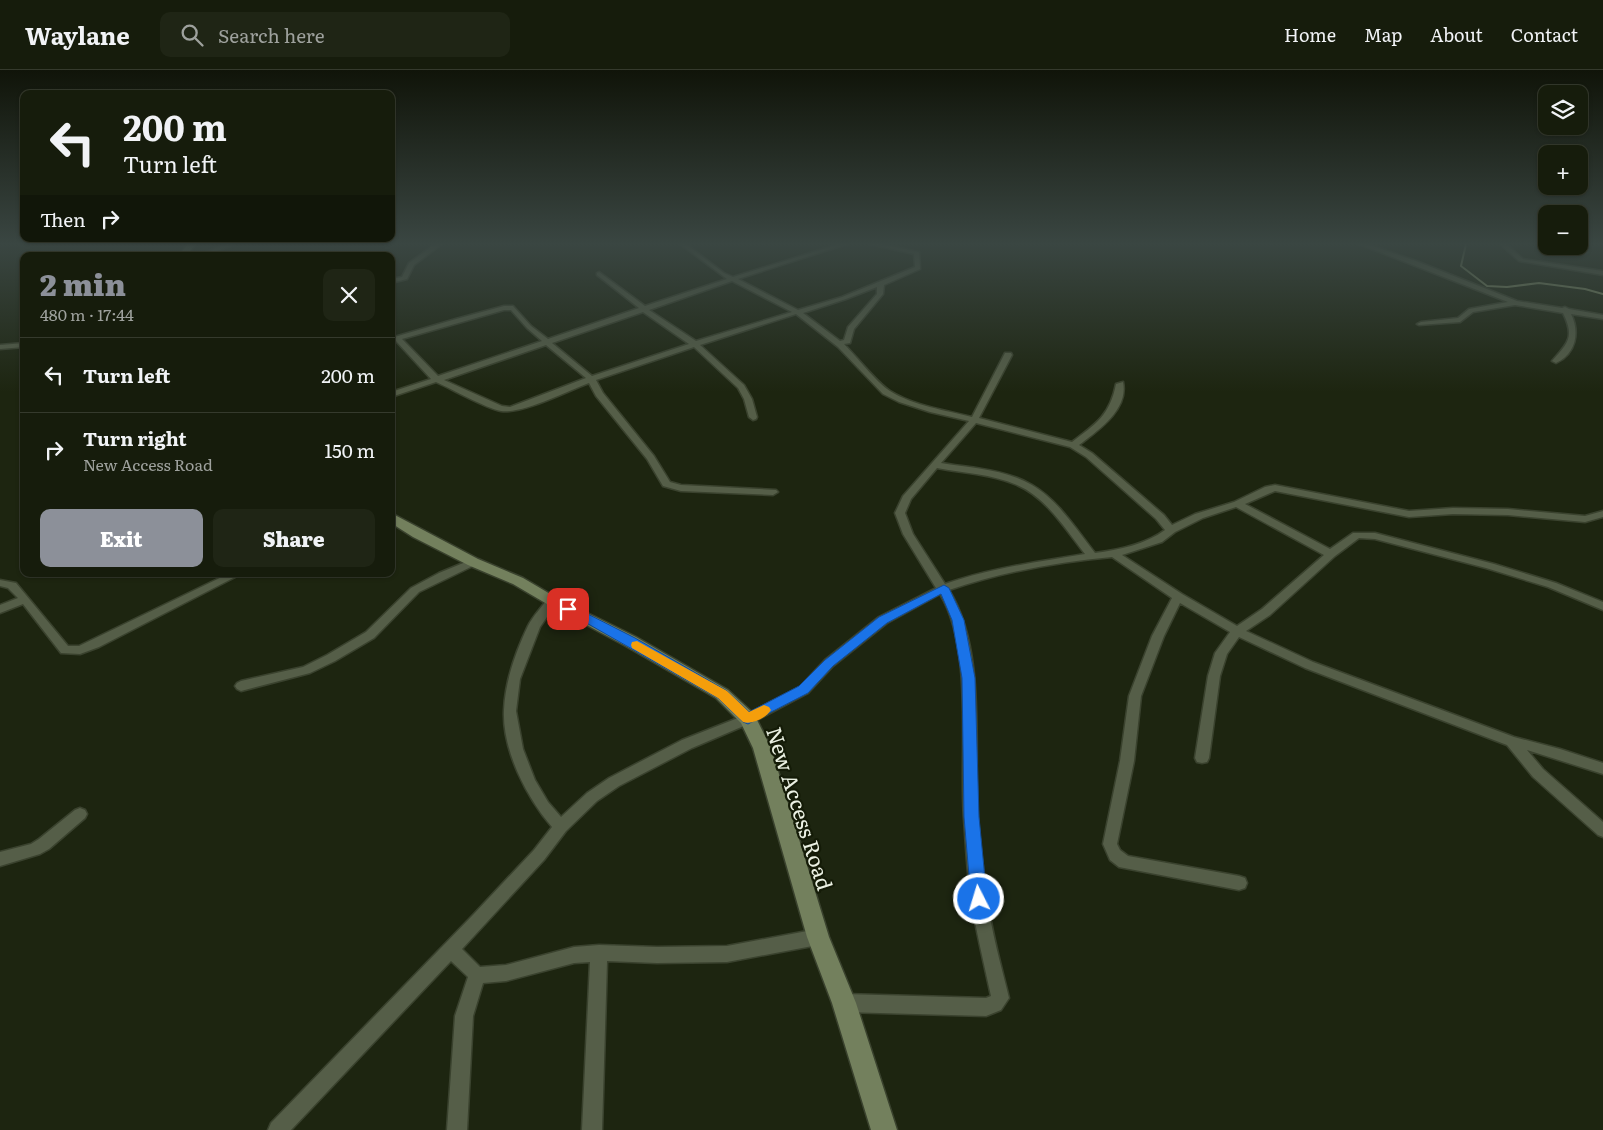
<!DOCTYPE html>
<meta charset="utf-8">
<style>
:root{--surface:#161c0c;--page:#1f2515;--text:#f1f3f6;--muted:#9ea19d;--line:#353a2d;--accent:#8c9099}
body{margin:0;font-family:Literata,serif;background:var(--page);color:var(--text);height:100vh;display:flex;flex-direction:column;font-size:19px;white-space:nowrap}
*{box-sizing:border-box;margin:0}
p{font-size:16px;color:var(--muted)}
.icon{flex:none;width:28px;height:28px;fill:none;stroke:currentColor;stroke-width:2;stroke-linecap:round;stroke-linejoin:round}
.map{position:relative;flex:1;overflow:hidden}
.panel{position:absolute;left:20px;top:182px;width:375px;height:325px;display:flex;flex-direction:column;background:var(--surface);border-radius:10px;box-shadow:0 1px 4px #0004,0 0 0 1px var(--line)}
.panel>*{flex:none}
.hud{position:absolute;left:20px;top:20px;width:375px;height:152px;border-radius:10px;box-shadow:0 1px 4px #0004,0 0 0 1px var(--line);background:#161c0c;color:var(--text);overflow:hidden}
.controls{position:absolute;left:1538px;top:15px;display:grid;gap:10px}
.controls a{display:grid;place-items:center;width:50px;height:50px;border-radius:10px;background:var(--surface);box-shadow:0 1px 4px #0004,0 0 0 1px var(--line);font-size:25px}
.pin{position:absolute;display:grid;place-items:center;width:42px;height:42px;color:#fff;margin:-21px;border-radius:10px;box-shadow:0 2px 8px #0006}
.me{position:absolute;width:55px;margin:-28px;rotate:355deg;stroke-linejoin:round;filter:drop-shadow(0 0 4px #0008)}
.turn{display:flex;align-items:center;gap:18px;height:105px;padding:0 20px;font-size:22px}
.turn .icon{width:65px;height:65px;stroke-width:2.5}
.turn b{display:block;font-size:35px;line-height:42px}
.then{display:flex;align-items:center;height:48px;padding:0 20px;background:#0003;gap:10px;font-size:19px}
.round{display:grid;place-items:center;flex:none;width:52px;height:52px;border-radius:10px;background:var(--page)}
.headline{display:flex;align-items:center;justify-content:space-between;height:85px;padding:0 20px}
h1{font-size:30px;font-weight:800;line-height:38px;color:var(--accent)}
.cta{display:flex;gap:10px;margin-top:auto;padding:10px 20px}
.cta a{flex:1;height:58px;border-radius:10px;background:var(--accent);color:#fff;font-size:20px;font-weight:800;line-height:58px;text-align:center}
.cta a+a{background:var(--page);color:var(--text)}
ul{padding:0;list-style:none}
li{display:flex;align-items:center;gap:15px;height:75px;padding:0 20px;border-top:1px solid var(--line)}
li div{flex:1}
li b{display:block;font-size:19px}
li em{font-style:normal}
header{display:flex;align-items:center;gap:30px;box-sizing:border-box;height:70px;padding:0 25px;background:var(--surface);border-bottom:1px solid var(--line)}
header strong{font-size:24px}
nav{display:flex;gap:28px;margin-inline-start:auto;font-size:18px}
.search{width:350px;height:45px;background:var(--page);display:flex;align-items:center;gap:12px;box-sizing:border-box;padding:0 18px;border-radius:10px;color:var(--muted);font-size:19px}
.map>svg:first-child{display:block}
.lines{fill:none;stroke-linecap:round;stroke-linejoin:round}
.stream{stroke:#86956d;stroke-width:2}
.street-casing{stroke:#3a422e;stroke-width:3}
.secondary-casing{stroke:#3a422e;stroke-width:3}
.street{fill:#555e48;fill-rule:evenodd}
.secondary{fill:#73805d;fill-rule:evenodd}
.route{fill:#1a73e8;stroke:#114b97}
.slow{fill:#f59e0b}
.labels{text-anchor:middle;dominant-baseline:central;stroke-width:4.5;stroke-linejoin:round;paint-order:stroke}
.near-street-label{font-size:21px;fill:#ebf1e3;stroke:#141b07}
</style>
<header>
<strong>Waylane</strong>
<div class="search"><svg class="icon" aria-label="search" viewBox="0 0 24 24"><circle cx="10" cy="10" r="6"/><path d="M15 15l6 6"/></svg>Search here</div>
<nav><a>Home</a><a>Map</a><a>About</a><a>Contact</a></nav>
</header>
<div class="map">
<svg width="1603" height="1060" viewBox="0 0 1603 1060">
<rect width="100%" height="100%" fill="#1d2510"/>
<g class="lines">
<path class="stream" d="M1466,174L1461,196L1487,216L1507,217L1539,213L1585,219L1603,224"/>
<defs>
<path id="street" d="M227,174H235L204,186H196Z
M435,174H442L414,195L407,209L391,213V209L402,207L409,193Z
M680,174H686L724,203L733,207L839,174H847L738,209L798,240L842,227L915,197L914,184L870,174H881L919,182L920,199L884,215L883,224L854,259L850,273L844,274C856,286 877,313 890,321C914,336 945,340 972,347L1005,283H1011L1012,285L979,348L1072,372C1096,354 1110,345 1116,314L1123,312C1129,340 1097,361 1079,375L1092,383L1164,445L1172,455L1195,444L1234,432L1265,417L1275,415L1409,441L1453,438L1508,439L1585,446L1603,441V447L1585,452L1508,445L1453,444L1409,447L1275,421L1245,434L1330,479L1353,463H1375L1494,494L1556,513L1603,532V540L1548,517L1486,498L1375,469L1359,468L1335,486L1270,545L1246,561L1313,592L1514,667L1560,679L1603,693V704L1527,680L1543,699L1603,752V767L1598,765L1533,707L1507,675L1305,598L1239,567L1227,584L1220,606L1209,688L1207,692L1202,693L1197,692L1195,688L1208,606L1215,583L1230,562L1180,533L1164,566L1141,626L1134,691L1117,774L1120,780L1128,786L1239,806L1245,808L1247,813L1245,818L1239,820L1119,797L1110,790L1103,774L1120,691L1129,626L1152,566L1172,528L1112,487C1057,492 1001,502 949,520C987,581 973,678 978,748C980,774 983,801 987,827C991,861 1001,895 1009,928L1001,940L986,946L844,942L838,939L835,933L838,927L844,924L986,928L991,926C984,893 976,861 971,829C967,802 966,775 964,749C959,685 974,579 940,524L887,553L833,596L808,623L753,652L692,678L619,716L597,731L566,761L544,790L462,879L480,897L506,895L574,877L599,875L657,877L727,876L818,859L824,862L826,867L824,872L818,875L727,892L657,893L607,891L602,1060H582L590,892L574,893L506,911L483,913L473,946L467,1060H447L455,946L468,907L451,891L291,1060H268L271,1053L472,846L534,780L552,757C527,728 502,680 504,640C505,612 516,581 528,556C533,546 542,537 548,528H556L558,531L540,557L520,609L516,641L523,679L535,710L548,732L561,747L587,723L609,708L682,670L743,646L800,617L825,590L879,547L936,518L903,464L895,443L903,426L969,351L930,342L899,332L883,324L838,277L796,244L700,275L744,315L752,329L757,347L756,349L753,350L749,347L744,329L738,318L694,277L596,310L603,323L654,386L670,412L681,415L776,420L778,422L773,425L681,421L663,416L647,389L596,326L589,313C567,321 523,344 501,341C485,338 452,319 436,312L391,327V322L431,309L396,271L391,272V268L456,249L504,236H513L531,256L548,269L639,238L597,205V203L599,202L645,236L727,209ZM732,211L792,242L696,271L649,240ZM877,217V224L848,257L844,270L840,271L803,243L846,229ZM504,240H511L527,258L542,271L438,306L402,269ZM643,242L689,274L592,306L552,273ZM546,275L586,308L510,337L502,336L444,310ZM976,353L1070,377L1086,387L1156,449L1165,460C1146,474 1119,480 1095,483C1076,459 1058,430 1032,415C1005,399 970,398 941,393ZM937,398C963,403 992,404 1017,415C1046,427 1066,460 1085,484C1038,492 990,498 945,514L913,464L905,443L911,429ZM1236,437L1324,485L1262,539L1237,556L1182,524L1122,485L1162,472L1175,462L1203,448Z
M1359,174H1367L1416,191L1517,231L1562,238L1565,237L1569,239L1603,245V249L1571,244C1580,262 1576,284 1556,293L1552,291C1568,273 1575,267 1563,243L1515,235L1473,242L1460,252L1419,255L1417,254L1421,252L1458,248L1469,239L1508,232Z
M1500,174H1506L1523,189L1529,190L1603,201V205L1519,191Z
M1561,176H1571L1588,182L1585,184Z
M24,273V277L0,279V275Z
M473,489L478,492L477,494L419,522L374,568L335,591L310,603L241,621L237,619L235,616L237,613L241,611L303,597L327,585L366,562L411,518L439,503Z
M228,504H241L99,577L80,584L61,583L23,534L0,543V535L18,528L8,518L0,516V510L16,513L68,576H79Z
M80,738L85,740L87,744L85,748L49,779L40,784L0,796V782L31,774L39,769L75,740Z"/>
<path id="secondary" d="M188,174H196L186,186H178Z
M391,443L478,489L523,508L557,528L636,567L728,620L754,644L771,678L829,867L856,933L897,1060H871L832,933L807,867L753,678L741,653L716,628L624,575L547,534L513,514L468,495L413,467L391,453Z"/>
</defs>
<use href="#street" class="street-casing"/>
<use href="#secondary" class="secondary-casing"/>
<use href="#street" class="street"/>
<use href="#secondary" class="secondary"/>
</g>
<linearGradient id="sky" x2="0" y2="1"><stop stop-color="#101409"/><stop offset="0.54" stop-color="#3a4642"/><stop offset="1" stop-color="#3a4642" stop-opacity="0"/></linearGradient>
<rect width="1603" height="322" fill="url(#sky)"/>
<path class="route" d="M944,515L949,518L964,550L975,608L979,747L987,829L985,834L979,836L973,834L971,829L964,747L962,608L952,550L941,524L887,553L833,596L808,623L748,654L743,652L718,628L562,539L564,536H572L635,568L727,621L749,642L799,616L825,590L879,547Z"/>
<path class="slow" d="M637,571L727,621L749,642L764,635L769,637L771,640C766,648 752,655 743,652L718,628L632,578L631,575L632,572Z"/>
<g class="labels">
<g class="near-street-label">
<text transform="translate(801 738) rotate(72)">New Access Road</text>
</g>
</g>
</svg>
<div class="controls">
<a><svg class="icon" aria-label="layers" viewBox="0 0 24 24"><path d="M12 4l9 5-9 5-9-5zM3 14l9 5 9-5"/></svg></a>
<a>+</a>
<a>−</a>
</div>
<div class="pin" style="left:568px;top:539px;background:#d93025"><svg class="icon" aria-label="arrive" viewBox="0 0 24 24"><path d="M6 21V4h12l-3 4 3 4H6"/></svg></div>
<svg class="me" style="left:979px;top:829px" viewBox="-20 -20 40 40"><circle r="17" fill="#1a73e8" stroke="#fff" stroke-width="3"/><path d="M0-11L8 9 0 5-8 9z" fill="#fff"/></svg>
<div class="hud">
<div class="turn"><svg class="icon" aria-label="left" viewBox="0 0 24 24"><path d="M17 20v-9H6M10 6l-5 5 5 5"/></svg><div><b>200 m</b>Turn left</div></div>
<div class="then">Then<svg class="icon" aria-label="right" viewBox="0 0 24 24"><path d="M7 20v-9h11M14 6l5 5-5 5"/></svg></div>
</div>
<section class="panel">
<div class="headline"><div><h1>2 min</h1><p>480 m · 17:44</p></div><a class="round"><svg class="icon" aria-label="close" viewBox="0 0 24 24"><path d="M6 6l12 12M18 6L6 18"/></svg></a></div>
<ul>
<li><svg class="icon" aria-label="left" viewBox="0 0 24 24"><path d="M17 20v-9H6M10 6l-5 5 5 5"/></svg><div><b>Turn left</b></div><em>200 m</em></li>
<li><svg class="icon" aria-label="right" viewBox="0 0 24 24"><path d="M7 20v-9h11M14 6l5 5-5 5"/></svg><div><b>Turn right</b><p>New Access Road</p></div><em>150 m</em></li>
</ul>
<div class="cta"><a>Exit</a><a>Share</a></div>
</section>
</div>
